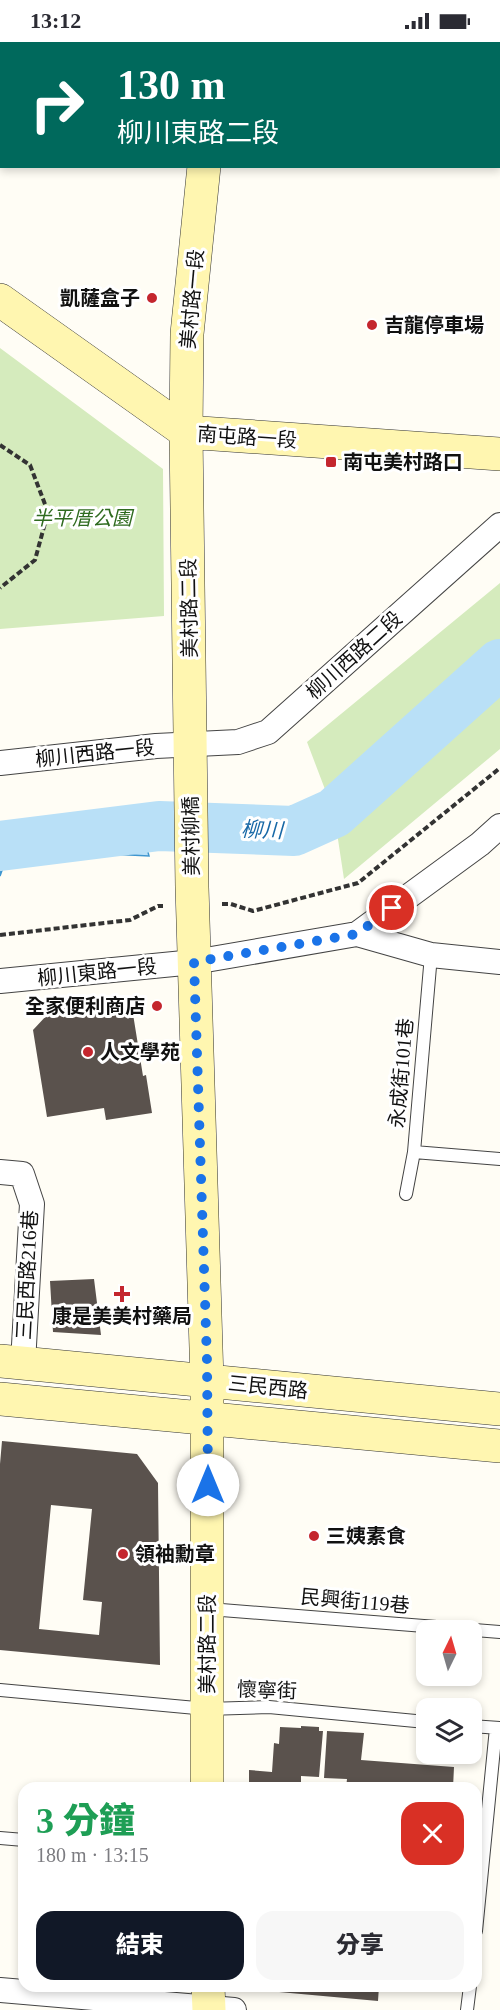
<!DOCTYPE html>
<html lang="zh-TW">
<meta charset="utf-8">
<style>
:root{--surface:#fff;--page:#f7f7f7;--text:#2b2b33;--muted:#7c7c81;--accent:#111827}
body{margin:0;font-family:"Times New Roman","Noto Sans TC",serif;background:var(--page);color:var(--text);height:100vh;display:flex;flex-direction:column;font-size:22px;white-space:nowrap}
*{box-sizing:border-box;margin:0}
p{font-size:20px;color:var(--muted)}
.icon{flex:none;width:33px;height:33px;fill:none;stroke:currentColor;stroke-width:2;stroke-linecap:round;stroke-linejoin:round}
.map{position:relative;flex:1;overflow:hidden}
.details{position:absolute;left:18px;top:1740px;width:464px;height:210px;display:flex;flex-direction:column;background:var(--surface);border-radius:18px;box-shadow:0 3px 9px #0003}
.details>*{flex:none}
.hud{position:absolute;left:0px;top:0px;width:501px;height:126px;box-shadow:0 3px 9px #0003;background:#00695c;color:#fff;overflow:hidden}
.needle{width:39px;rotate:5deg}
.tools{position:absolute;left:416px;top:1578px;display:grid;gap:12px}
.tools a{display:grid;place-items:center;width:66px;height:66px;border-radius:12px;background:var(--surface);box-shadow:0 3px 9px #0003;font-size:30px}
.pin{position:absolute;display:grid;place-items:center;width:51px;height:51px;color:#fff;margin:-26px;border:3px solid #fff;border-radius:50%;box-shadow:0 2px 6px #0007}
.me{position:absolute;width:66px;margin:-33px;rotate:0deg;stroke-linejoin:round;filter:drop-shadow(0 0 4px #0008)}
.turn{display:flex;align-items:center;gap:21px;height:126px;padding:0 18px;font-size:27px}
.turn .icon{width:78px;height:78px;stroke-width:2.5}
.turn b{display:block;font-size:42px;line-height:51px}
.round{display:grid;place-items:center;flex:none;width:63px;height:63px;border-radius:18px;background:var(--page)}
.summary{display:flex;align-items:center;justify-content:space-between;height:102px;padding:0 18px}
h1{font-size:36px;font-weight:800;line-height:45px;color:#1e9e55}
.action{display:flex;gap:12px;margin-top:auto;padding:12px 18px}
.action a{flex:1;height:69px;border-radius:18px;background:var(--accent);color:#fff;font-size:24px;font-weight:800;line-height:69px;text-align:center}
.action a+a{background:var(--page);color:var(--text)}
.status{display:flex;justify-content:space-between;align-items:center;height:42px;padding:0 30px;background:var(--surface);direction:ltr}
.status svg{height:16px;fill:currentColor}
.map>svg:first-child{display:block}
.green{fill:#d5ebbd}
.water{fill:#b9e0f7;stroke:#3f96cf;stroke-width:1.5}
.lines{fill:none;stroke-linecap:round;stroke-linejoin:round}
.river{stroke:#b9e0f7;stroke-width:50}
.building{fill:#5a524d;fill-rule:evenodd}
.lane-casing{stroke:#444;stroke-width:14}
.street-casing{stroke:#444;stroke-width:26}
.secondary-casing{stroke:#333;stroke-width:34}
.path{stroke:#333;stroke-width:4;stroke-dasharray:6 3;stroke-linecap:butt}
.lane{stroke:#fff;stroke-width:12}
.street{stroke:#fff;stroke-width:24}
.secondary{stroke:#fff6b0;stroke-width:33}
.route{stroke:#1a73e8;stroke-width:10;stroke-dasharray:0 18}
.poi-dot{fill:#c4262e;stroke:#fff;stroke-width:2}
.labels{text-anchor:middle;dominant-baseline:central;stroke-width:6;stroke-linejoin:round;paint-order:stroke}
.poi-label{font-size:20px;font-weight:bold;fill:#111;stroke:#fff;text-anchor:start}
.street-label{font-size:20px;fill:#111;stroke:#fff}
.park-label{font-size:20px;font-style:italic;fill:#2f6b1f;stroke:#fff}
.water-label{font-size:21px;font-style:italic;fill:#1768a6;stroke:#fff}
</style>
<div class="status"><b>13:12</b><svg viewBox="0 0 49 12"><path d="M0 12V9h3v3zM5 12V6h3v6zM10 12V3h3v9zM15 12V0h3v12zM26 1h20v11H26zM47 4h2v5h-2z"/></svg></div>
<div class="map">
<svg width="500" height="1968" viewBox="0 0 500 1968">
<rect width="100%" height="100%" fill="#fffdf5"/>
<path class="green" d="M0,306L163,427L164,574L0,587Z
M500,541V707L344,837L334,771L307,700Z"/>
<path class="water" d="M139,775L149,814L90,811L58,806L27,809L4,823L0,834V783L28,787L60,781Z"/>
<g class="lines">
<path class="river" d="M0,804L159,784L294,789L334,771L500,622"/>
</g>
<path class="building" d="M92,960L111,961L118,965L126,973L133,972L143,1034L146,1033L152,1071L106,1078L104,1066L47,1075L33,988L47,973L74,962Z
M94,1237L101,1293L53,1290L50,1239Z
M2,1399L137,1412L158,1441L160,1623L0,1608V1422ZM51,1463L92,1467L83,1558L102,1560L99,1593L39,1587Z
M301,1684L319,1685V1689H323L319,1735L301,1734V1741L309,1742L308,1746H249V1728L272,1730L274,1701L279,1702L280,1685L301,1686Z
M327,1689L364,1691L361,1718L454,1725L453,1746H408L373,1742L372,1746H346L347,1737L324,1736Z
M273,1944H379L378,1959L279,1950Z"/>
<g class="lines">
<defs>
<path id="lane" d="M414,1110L500,1117
M406,1152L414,1110L431,913
M209,1567L500,1590
M0,1648L207,1667L269,1665L426,1680
M471,1684L500,1686
M0,1796L24,1798
M476,1889L496,1686
M467,1968L470,1944"/>
<path id="street" d="M0,721L156,704L238,700L268,690L500,483
M357,892L431,913L500,920
M0,939L194,920L357,892L480,802L500,784
M0,1130L22,1132L32,1162L23,1321
M0,1948L234,1968"/>
<path id="secondary" d="M215,2V0
M204,124L187,292L186,390L192,845L207,1339V1746
M0,258L186,390L500,412
M0,1319L500,1367
M0,1357L500,1404
M208,1944L209,1968"/>
</defs>
<use href="#lane" class="lane-casing"/>
<use href="#street" class="street-casing"/>
<use href="#secondary" class="secondary-casing"/>
<path class="path" d="M0,403L30,423L48,470L35,518L0,546
M222,862H231L253,869L358,841L500,726
M0,893L130,878L158,864H163"/>
<use href="#lane" class="lane"/>
<use href="#street" class="street"/>
<use href="#secondary" class="secondary"/>
</g>
<g class="lines">
<path class="route" d="M208,1443L207,1319L194,920L357,892L392,866"/>
</g>
<g class="poi-dot">
<circle cx="152" cy="256" r="6"/>
<circle cx="372" cy="283" r="6"/>
<rect x="325" y="414" width="12" height="12" rx="3"/>
<circle cx="157" cy="964" r="6"/>
<circle cx="88" cy="1010" r="6"/>
<path d="M119 1243h6v6h6v6h-6v6h-6v-6h-6v-6h6z"/>
<circle cx="314" cy="1494" r="6"/>
<circle cx="123" cy="1512" r="6"/>
</g>
<g class="labels">
<g class="poi-label">
<text x="140" y="256" text-anchor="end">凱薩盒子</text>
<text x="384" y="283">吉龍停車場</text>
<text x="343" y="420">南屯美村路口</text>
<text x="145" y="964" text-anchor="end">全家便利商店</text>
<text x="100" y="1010">人文學苑</text>
<text x="122" y="1274" text-anchor="middle">康是美美村藥局</text>
<text x="326" y="1494">三姨素食</text>
<text x="135" y="1512">領袖勳章</text>
</g>
<g class="street-label">
<text transform="translate(192 257) rotate(-85)">美村路一段</text>
<text transform="translate(247 395) rotate(4)">南屯路一段</text>
<text transform="translate(189 566) rotate(-91)">美村路二段</text>
<text transform="translate(354 613) rotate(-42)">柳川西路二段</text>
<text transform="translate(95 711) rotate(-6)">柳川西路一段</text>
<text transform="translate(191 794) rotate(-91)">美村柳橋</text>
<text transform="translate(97 930) rotate(-6)">柳川東路一段</text>
<text transform="translate(401 1031) rotate(-85)">永成街101巷</text>
<text transform="translate(27 1233) rotate(-87)">三民西路216巷</text>
<text transform="translate(268 1345) rotate(6)">三民西路</text>
<text transform="translate(355 1559) rotate(5)">民興街119巷</text>
<text transform="translate(207 1602) rotate(-90)">美村路二段</text>
<text transform="translate(267 1648) rotate(2)">懷寧街</text>
</g>
<g class="park-label">
<text x="82" y="476">半平厝公園</text>
</g>
<g class="water-label">
<text transform="translate(262 788) rotate(2)">柳川</text>
</g>
</g>
</svg>
<div class="tools">
<a><svg class="needle" viewBox="-14 -14 28 28"><path d="M0-13l5 13h-10z" fill="#e53935"/><path d="M0 13l5-13h-10z" fill="#7c7c81"/></svg></a>
<a><svg class="icon" aria-label="layers" viewBox="0 0 24 24"><path d="M12 4l9 5-9 5-9-5zM3 14l9 5 9-5"/></svg></a>
</div>
<div class="pin" style="left:392px;top:866px;background:#d93025"><svg class="icon" aria-label="arrive" viewBox="0 0 24 24"><path d="M6 21V4h12l-3 4 3 4H6"/></svg></div>
<svg class="me" style="left:208px;top:1443px" viewBox="-20 -20 40 40"><circle r="19" fill="#fff"/><path d="M0-13L10 11 0 6-10 11z" fill="#1a73e8"/></svg>
<div class="hud">
<div class="turn"><svg class="icon" aria-label="right" viewBox="0 0 24 24"><path d="M7 20v-9h11M14 6l5 5-5 5"/></svg><div><b>130 m</b>柳川東路二段</div></div>
</div>
<section class="details">
<div class="summary"><div><h1>3 分鐘</h1><p>180 m · 13:15</p></div><a class="round" style="background:#d93025;color:#fff"><svg class="icon" aria-label="close" viewBox="0 0 24 24"><path d="M6 6l12 12M18 6L6 18"/></svg></a></div>
<div class="action"><a>結束</a><a>分享</a></div>
</section>
</div>
